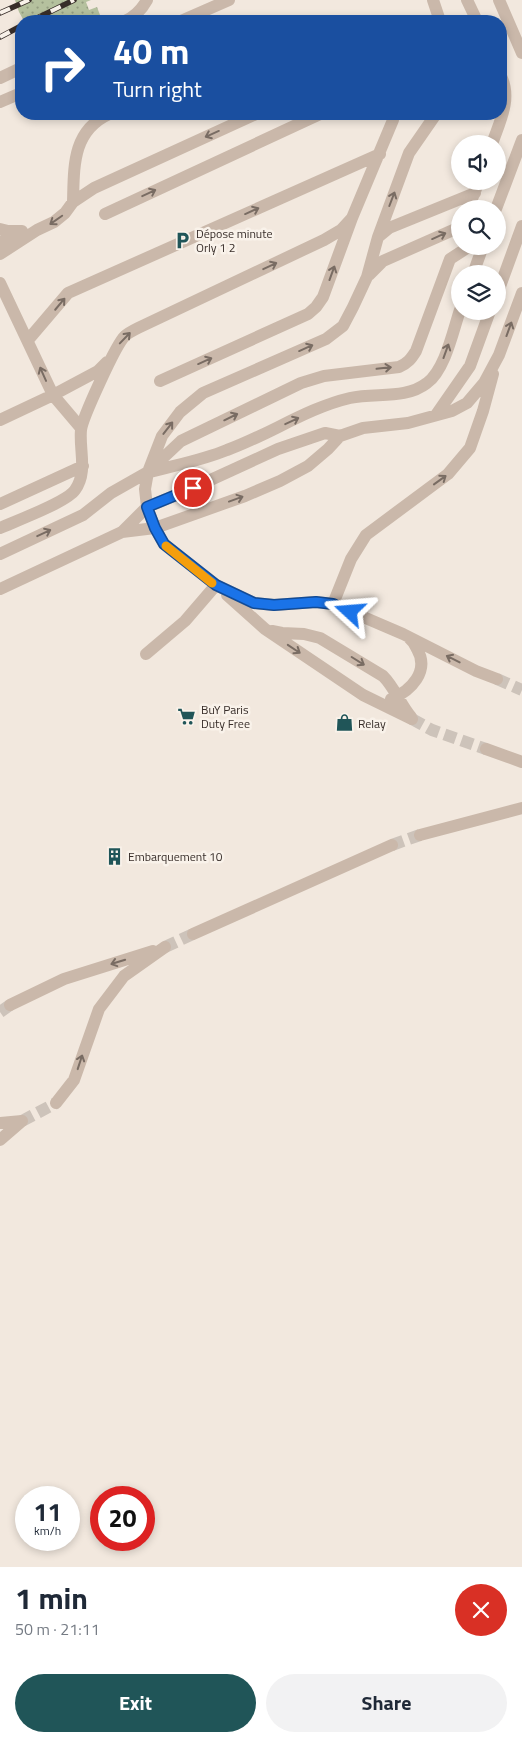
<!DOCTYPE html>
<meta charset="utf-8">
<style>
:root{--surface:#fff;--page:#f2f2f3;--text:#1f2937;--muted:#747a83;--accent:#205558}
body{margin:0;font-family:"Titillium Web",sans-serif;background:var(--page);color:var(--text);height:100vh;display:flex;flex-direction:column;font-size:19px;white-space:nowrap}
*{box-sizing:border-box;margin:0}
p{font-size:16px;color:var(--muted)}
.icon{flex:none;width:28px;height:28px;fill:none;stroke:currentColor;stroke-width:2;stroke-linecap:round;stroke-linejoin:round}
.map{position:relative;height:1567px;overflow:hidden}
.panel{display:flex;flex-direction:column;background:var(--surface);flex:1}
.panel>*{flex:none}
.hud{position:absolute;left:15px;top:15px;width:492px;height:105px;border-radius:20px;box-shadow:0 2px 8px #0003;background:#1a4fa0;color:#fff;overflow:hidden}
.tools{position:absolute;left:451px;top:135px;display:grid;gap:10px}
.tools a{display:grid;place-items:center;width:55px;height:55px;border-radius:50%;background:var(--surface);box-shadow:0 2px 8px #0003;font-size:25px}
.speed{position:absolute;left:15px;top:1486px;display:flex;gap:10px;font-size:25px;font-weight:700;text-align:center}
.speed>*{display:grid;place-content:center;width:65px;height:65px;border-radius:50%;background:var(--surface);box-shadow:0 2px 8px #0003;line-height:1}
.speed small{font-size:12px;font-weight:400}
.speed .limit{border:8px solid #d22;background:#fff;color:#111}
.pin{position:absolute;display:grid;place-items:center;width:42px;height:42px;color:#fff;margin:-21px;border:2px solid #fff;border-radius:50%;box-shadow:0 1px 5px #0007}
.me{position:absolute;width:55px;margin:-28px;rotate:289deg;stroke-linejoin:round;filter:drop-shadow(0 0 4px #0008)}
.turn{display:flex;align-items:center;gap:18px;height:105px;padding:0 15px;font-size:22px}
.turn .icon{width:65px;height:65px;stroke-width:2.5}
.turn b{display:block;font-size:35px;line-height:42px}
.round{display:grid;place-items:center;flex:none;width:52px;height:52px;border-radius:26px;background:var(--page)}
.summary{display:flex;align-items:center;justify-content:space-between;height:85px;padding:0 15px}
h1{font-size:30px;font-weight:700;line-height:38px}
.button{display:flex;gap:10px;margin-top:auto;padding:10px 15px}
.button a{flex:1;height:58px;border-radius:30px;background:var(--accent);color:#fff;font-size:20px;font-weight:700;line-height:58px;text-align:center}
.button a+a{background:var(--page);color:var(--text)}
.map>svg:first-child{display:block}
.grass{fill:url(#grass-dots)}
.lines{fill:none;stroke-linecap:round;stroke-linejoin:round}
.minor-tunnel{stroke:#cdc3ba;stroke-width:12;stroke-dasharray:12 6;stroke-linecap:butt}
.minor{stroke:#cab8aa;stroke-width:12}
.rail-casing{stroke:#372d29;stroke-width:5.5}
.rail{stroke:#f9f2ea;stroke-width:4;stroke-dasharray:11;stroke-linecap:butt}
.minor-bridge{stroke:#cab8aa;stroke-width:12}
.oneway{stroke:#796c63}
.route-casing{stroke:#114b97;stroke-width:12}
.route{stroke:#1a73e8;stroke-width:9}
.slow{stroke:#f59e0b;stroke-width:9}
.labels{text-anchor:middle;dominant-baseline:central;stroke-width:5;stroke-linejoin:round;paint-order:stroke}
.poi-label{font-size:12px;fill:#372d29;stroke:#f9f2ea;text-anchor:start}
</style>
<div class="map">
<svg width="522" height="1567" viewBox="0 0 522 1567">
<defs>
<pattern id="grass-dots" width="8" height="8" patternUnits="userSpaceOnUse" patternTransform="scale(1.25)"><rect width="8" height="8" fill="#b5c19e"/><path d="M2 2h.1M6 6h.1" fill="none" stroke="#949d81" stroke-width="1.8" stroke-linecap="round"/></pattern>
</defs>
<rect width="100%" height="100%" fill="#f2e8de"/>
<path class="grass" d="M15,0H91L86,2L89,10L97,7L100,15L86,21H24L19,12Z"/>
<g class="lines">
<path class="minor-tunnel" d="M497,679L522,690
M412,719L432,730L486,749
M392,845L420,835
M165,947L193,934
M0,1012L10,1005
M22,1121L56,1103"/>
<path class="minor" d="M433,0L440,21
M467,0L477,21
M499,0L522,53
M125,21C134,17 142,9 147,0
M181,21L229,0
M0,78L21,68
M0,102L21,93
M492,144C500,121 512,99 501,76
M73,202C74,167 72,131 109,114
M468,209L479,181
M496,209L522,140
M105,214L320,114
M0,229L8,231H22
M378,237L389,228L475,193
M0,242L23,235
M0,254L37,230L54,222L65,213L73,202L94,188L256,114
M473,274L483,246
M369,275L383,261L460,227
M0,283L53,395L81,428
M498,292L522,226
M28,340L68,293L380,154
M160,381L308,314L316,307L323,297L352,218L393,120V114
M436,415L470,366L490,311
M0,420L53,395L98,371L107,362
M150,472C176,465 203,460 227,450C269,435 307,408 350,398C376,392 405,400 427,383C445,370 453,331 460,310
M0,504L83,466
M147,507L145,489L148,472L162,436L180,412L203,393L326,339L343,326L353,307L367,277L378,237L409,153L436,114
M0,528C16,521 67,502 75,490C88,472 79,450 81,430C82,419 116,344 125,336C128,333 134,330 138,328L324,240L341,230L352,218
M122,532L147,507L193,488L278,449L325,433L340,436
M0,554L83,515L111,493L148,472L181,441L301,383L324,376L399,367C408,363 411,359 416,351L450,259L470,246
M216,585L254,603L274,605L316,602L333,604L403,634L476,671L497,679
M0,589L122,532L155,528L245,496L280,481L308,466L328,449L340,436L363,428L408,423L452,411L467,403L484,383L499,355L522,293
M227,595L265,629L363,695L412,719
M333,604L351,559L366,535L448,474L470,448L483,411L493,374
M272,631L282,633L304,634L320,638L383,676C395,688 400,704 411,717
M146,654L185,621L216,585
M391,699C411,691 430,671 417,649C415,645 414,642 410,639
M486,749L522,762
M420,835L522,808
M193,934L392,845
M10,1005L64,979L153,951
M56,1103L74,1080L99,1009L124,976L165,947
M0,1123L22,1121
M0,1140L22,1121"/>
<defs>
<path id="rail" d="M0,13L29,0
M31,21L74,0
M0,37L21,26"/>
</defs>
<use href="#rail" class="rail-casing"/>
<use href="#rail" class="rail"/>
<path class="minor-bridge" d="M147,507L155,528L164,544L216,585"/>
</g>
<defs><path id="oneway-shaft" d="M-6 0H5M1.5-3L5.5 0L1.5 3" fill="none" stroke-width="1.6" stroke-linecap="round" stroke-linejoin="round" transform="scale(1.25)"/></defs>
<g class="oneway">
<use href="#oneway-shaft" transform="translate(212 134) rotate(156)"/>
<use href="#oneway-shaft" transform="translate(149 193) rotate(-25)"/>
<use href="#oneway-shaft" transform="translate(392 199) rotate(-69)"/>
<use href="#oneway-shaft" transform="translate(252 211) rotate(-24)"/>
<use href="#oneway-shaft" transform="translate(56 220) rotate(145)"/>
<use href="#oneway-shaft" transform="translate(439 236) rotate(-24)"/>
<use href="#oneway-shaft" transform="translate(270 266) rotate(-25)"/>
<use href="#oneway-shaft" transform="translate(332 273) rotate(-70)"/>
<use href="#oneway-shaft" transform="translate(60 304) rotate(-50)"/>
<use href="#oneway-shaft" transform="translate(509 329) rotate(-70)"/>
<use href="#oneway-shaft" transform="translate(125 338) rotate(-46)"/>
<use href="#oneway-shaft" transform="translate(306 348) rotate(-24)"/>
<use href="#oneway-shaft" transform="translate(446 351) rotate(-70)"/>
<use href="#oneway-shaft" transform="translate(205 361) rotate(-24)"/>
<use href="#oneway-shaft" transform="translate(384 368) rotate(-6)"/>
<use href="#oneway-shaft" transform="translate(43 374) rotate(-114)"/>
<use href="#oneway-shaft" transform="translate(231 417) rotate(-26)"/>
<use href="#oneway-shaft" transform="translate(292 421) rotate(-25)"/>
<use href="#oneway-shaft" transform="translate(168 428) rotate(-52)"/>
<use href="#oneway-shaft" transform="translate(440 480) rotate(-36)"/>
<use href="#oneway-shaft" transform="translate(236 499) rotate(-20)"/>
<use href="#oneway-shaft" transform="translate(44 533) rotate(-25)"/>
<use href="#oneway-shaft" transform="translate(294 649) rotate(34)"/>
<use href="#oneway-shaft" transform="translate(453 659) rotate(-153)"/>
<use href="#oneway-shaft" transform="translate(358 661) rotate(32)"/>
<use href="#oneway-shaft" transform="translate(118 962) rotate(163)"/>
<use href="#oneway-shaft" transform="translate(80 1062) rotate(-72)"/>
</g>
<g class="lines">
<defs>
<path id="route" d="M193,488L147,507L155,528L164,544L216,585L254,603L274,605L316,602L333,604L350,612"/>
</defs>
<use href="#route" class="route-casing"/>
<use href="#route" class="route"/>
<path class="slow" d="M166,546L212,583"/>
</g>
<defs>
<symbol id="parking-bare" viewBox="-9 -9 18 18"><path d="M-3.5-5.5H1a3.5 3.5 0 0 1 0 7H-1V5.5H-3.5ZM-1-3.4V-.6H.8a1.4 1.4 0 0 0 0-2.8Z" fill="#205558" stroke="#f9f2ea" stroke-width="2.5" paint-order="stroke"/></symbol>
<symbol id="supermarket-bare" viewBox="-9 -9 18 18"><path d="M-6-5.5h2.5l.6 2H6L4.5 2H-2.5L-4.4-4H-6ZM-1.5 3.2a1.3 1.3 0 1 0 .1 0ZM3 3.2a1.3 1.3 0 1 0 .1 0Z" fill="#205558" stroke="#f9f2ea" stroke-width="2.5" paint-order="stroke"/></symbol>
<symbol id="shop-bare" viewBox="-9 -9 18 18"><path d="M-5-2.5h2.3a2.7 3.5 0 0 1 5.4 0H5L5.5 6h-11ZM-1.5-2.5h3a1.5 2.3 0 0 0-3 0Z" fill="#205558" stroke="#f9f2ea" stroke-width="2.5" paint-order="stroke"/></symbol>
<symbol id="building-bare" viewBox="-9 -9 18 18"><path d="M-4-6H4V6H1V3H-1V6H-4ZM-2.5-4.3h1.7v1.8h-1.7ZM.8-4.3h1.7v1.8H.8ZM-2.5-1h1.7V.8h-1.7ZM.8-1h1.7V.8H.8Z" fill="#205558" stroke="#f9f2ea" stroke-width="2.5" paint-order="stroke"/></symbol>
</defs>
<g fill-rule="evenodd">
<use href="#parking-bare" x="170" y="228" width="25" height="25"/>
<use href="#supermarket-bare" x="174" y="704" width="25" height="25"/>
<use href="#shop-bare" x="332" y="710" width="25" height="25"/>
<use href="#building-bare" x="102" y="844" width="25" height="25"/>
</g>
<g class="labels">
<g class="poi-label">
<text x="196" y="233">Dépose minute<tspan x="196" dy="14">Orly 1 2</tspan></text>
<text x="201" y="709">BuY Paris<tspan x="201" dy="14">Duty Free</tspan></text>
<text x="358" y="723">Relay</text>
<text x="128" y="856">Embarquement 10</text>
</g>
</g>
</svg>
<div class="tools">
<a><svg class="icon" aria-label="sound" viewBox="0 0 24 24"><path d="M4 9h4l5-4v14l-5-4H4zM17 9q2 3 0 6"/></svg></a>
<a><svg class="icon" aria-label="search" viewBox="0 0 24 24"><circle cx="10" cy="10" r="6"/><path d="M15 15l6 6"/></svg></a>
<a><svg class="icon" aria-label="layers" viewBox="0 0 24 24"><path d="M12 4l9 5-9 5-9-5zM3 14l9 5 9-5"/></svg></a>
</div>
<div class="speed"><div>11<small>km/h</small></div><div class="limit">20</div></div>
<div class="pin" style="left:193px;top:488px;background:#d93025"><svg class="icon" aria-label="arrive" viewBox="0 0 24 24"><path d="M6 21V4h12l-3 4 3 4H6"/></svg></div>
<svg class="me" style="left:350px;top:612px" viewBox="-20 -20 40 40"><path d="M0-17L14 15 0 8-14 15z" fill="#1a73e8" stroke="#fff" stroke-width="4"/></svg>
<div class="hud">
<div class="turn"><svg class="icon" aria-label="right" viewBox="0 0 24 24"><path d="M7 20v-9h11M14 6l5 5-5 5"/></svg><div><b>40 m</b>Turn right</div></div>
</div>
</div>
<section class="panel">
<div class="summary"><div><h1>1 min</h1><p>50 m · 21:11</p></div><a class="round" style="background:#d93025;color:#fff"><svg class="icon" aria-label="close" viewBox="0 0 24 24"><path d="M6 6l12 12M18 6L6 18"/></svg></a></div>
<div class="button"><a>Exit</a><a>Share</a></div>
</section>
